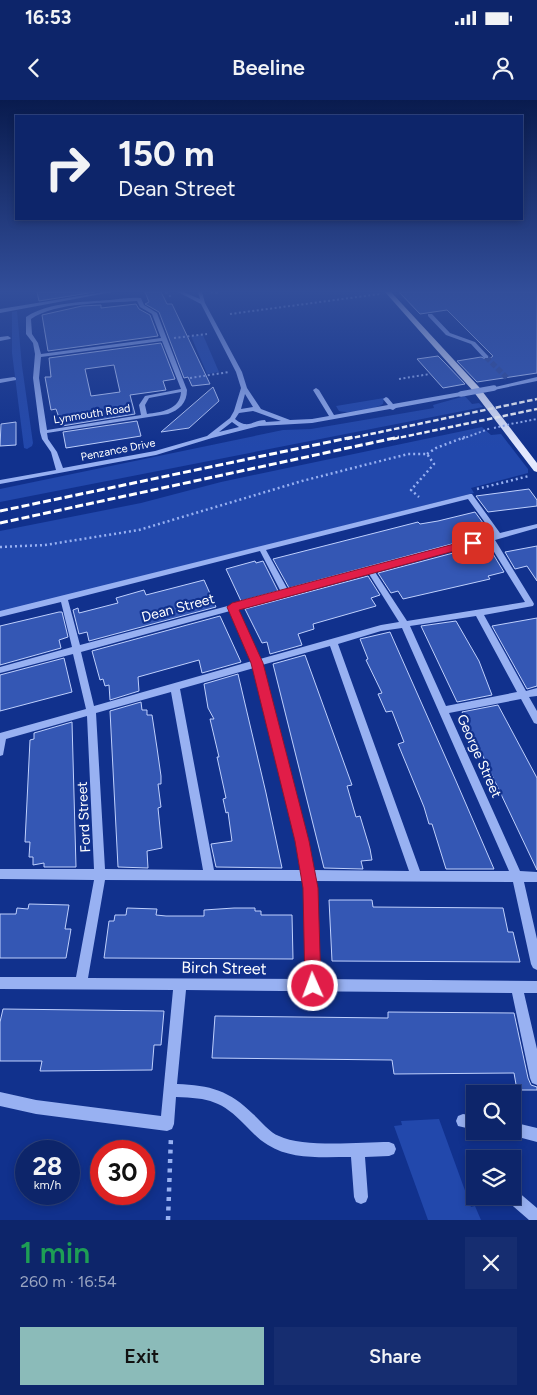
<!DOCTYPE html>
<meta charset="utf-8">
<style>
:root{--surface:#0d256a;--page:#162d70;--text:#f1f3f6;--muted:#9aa5c1;--line:#2d427e;--accent:#8bbbb9}
body{margin:0;font-family:Figtree,sans-serif;background:var(--page);color:var(--text);height:100vh;display:flex;flex-direction:column;font-size:19px;white-space:nowrap}
*{box-sizing:border-box;margin:0}
p{font-size:16px;color:var(--muted)}
.icon{flex:none;width:28px;height:28px;fill:none;stroke:currentColor;stroke-width:2;stroke-linecap:round;stroke-linejoin:round}
.map{position:relative;height:1120px;overflow:hidden}
.drawer{display:flex;flex-direction:column;background:var(--surface);flex:1}
.drawer>*{flex:none}
.hud{position:absolute;left:15px;top:15px;width:508px;height:105px;border-radius:0px;box-shadow:0 2px 8px #0003,0 0 0 1px var(--line);background:#0d256a;color:var(--text);overflow:hidden}
.tools{position:absolute;left:466px;top:985px;display:grid;gap:10px}
.tools a{display:grid;place-items:center;width:55px;height:55px;border-radius:0px;background:var(--surface);box-shadow:0 2px 8px #0003,0 0 0 1px var(--line);font-size:25px}
.speed{position:absolute;left:15px;top:1040px;display:flex;gap:10px;font-size:25px;font-weight:700;text-align:center}
.speed>*{display:grid;place-content:center;width:65px;height:65px;border-radius:50%;background:var(--surface);box-shadow:0 2px 8px #0003,0 0 0 1px var(--line);line-height:1}
.speed small{font-size:12px;font-weight:400}
.speed .limit{border:8px solid #d22;background:#fff;color:#111}
.pin{position:absolute;display:grid;place-items:center;width:42px;height:42px;color:#fff;margin:-21px;border-radius:10px;box-shadow:0 2px 8px #0006}
.me{position:absolute;width:55px;margin:-28px;rotate:358deg;stroke-linejoin:round;filter:drop-shadow(0 0 4px #0008)}
.turn{display:flex;align-items:center;gap:18px;height:105px;padding:0 20px;font-size:22px}
.turn .icon{width:65px;height:65px;stroke-width:2.5}
.turn b{display:block;font-size:35px;line-height:42px}
.round{display:grid;place-items:center;flex:none;width:52px;height:52px;border-radius:0px;background:var(--page)}
.headline{display:flex;align-items:center;justify-content:space-between;height:85px;padding:0 20px}
h1{font-size:30px;font-weight:600;line-height:38px;color:#1e9e55}
.primary-button{display:flex;gap:10px;margin-top:auto;padding:10px 20px}
.primary-button a{flex:1;height:58px;border-radius:0px;background:var(--accent);color:#111;font-size:20px;font-weight:600;line-height:58px;text-align:center}
.primary-button a+a{background:var(--page);color:var(--text)}
.status{display:flex;justify-content:space-between;align-items:center;height:35px;padding:0 25px;background:var(--surface);direction:ltr}
.status svg{height:14px;fill:currentColor}
header{display:flex;justify-content:space-between;align-items:center;height:65px;padding:0 20px;background:var(--surface);font-size:22px;font-weight:600}
.map>svg:first-child{display:block}
.green{fill:#2248ac}
.building{fill:#3457b4;stroke:#bfd0fd;fill-rule:evenodd}
.lines{fill:none;stroke-linecap:round;stroke-linejoin:round}
.minor-tunnel{stroke:#35509e;stroke-width:5.5;stroke-dasharray:5.5 2.5;stroke-linecap:butt}
.path-far2{stroke:#98b1f2;stroke-width:2;stroke-dasharray:2 2.5;stroke-linecap:butt}
.path-far1{stroke:#98b1f2;stroke-width:2.5;stroke-dasharray:2 3;stroke-linecap:butt}
.path{stroke:#98b1f2;stroke-width:4.5;stroke-dasharray:4 5.5;stroke-linecap:butt}
.minor{fill:#98b1f2;fill-rule:evenodd}
.major{fill:#e3e9ff;fill-rule:evenodd}
.rail-far1{stroke:#fff;stroke-width:2.5;stroke-dasharray:5.5 2.5;stroke-linecap:butt}
.rail{stroke:#fff;stroke-width:3;stroke-dasharray:8 3;stroke-linecap:butt}
.path-bridge{stroke:#98b1f2;stroke-width:2;stroke-dasharray:2 2.5;stroke-linecap:butt}
.minor-bridge{stroke:#98b1f2;stroke-width:5.5}
.route{fill:#e11d48;stroke:#92132f}
.labels{text-anchor:middle;dominant-baseline:central;stroke-width:4.5;stroke-linejoin:round;paint-order:stroke}
.far-street-label{font-size:11px;fill:#fff;stroke:#11318d}
.street-label{font-size:14px;fill:#fff;stroke:#11318d}
.near-street-label{font-size:16px;fill:#fff;stroke:#11318d}
</style>
<div class="status"><b>16:53</b><svg viewBox="0 0 49 12"><path d="M0 12V9h3v3zM5 12V6h3v6zM10 12V3h3v9zM15 12V0h3v12zM26 1h20v11H26zM47 4h2v5h-2z"/></svg></div>
<header><svg class="icon" aria-label="back" viewBox="0 0 24 24"><path d="M15 5l-7 7 7 7"/></svg>Beeline<svg class="icon" aria-label="person" viewBox="0 0 24 24"><circle cx="12" cy="8" r="4"/><path d="M4 21q1-7 8-7t8 7"/></svg></header>
<div class="map">
<svg width="537" height="1120" viewBox="0 0 537 1120">
<rect width="100%" height="100%" fill="#11318d"/>
<path class="green" d="M17,211L22,266L33,343L32,346L27,349L24,348L12,253V212Z
M203,235L219,272L207,274L191,236Z
M465,296L472,304L479,303L483,307L0,402V389L283,330L311,329L434,308L433,305Z
M384,298L383,304C372,310 351,314 339,311L336,306Z
M482,327L491,335L501,334L528,369V373L471,388L474,393L0,512V431L141,403L221,382Z
M439,1019L471,1107L475,1106L481,1120H428L394,1026L402,1025L401,1021Z"/>
<path class="building" d="M37,192H95L39,201Z
M145,192H161L167,204H172L210,284L192,286L188,277L184,278L159,212L145,204L149,202Z
M399,192H537V273L477,282L457,261L481,257L488,260L493,256L447,210L420,214Z
M136,204L139,209L150,215L158,236L48,251L42,215L82,206L101,205V208Z
M161,243L175,279L163,281L166,290L130,295L135,314L62,326L56,309L51,310L45,277H51L49,258ZM114,265L120,292L91,296L85,269Z
M438,256L445,263L465,284L443,288L417,259Z
M213,287L219,301L189,328L161,332Z
M137,321L141,336L66,348L63,332Z
M16,322V345L0,346L1,324Z
M529,389L537,400V406L488,412L476,396Z
M475,412L486,427L481,428L485,435L289,488L273,459L418,422L420,424L438,421Z
M487,444L504,472L488,476L490,479L403,499L398,491L391,493L378,473Z
M537,446V481L527,466L515,469L505,452Z
M255,461L256,463L263,461L278,491L241,501L226,469Z
M368,476L380,495L371,498L376,506L313,524L314,529L298,534L302,545L270,554L267,542L262,543L245,509Z
M204,480L216,507L89,541L87,532L79,534L73,510L78,508L79,513L83,512L118,503L116,498L144,490L146,495Z
M59,512H62L68,537L59,540L61,548L0,565V526Z
M220,516L241,562L202,573L199,560L138,577L139,591L110,600L109,585L105,586L103,579L100,580L92,551Z
M537,518V586L527,589L492,526Z
M456,521L479,561L492,595L457,602L421,526Z
M390,532L456,681L494,769H446L432,724H429L424,707L398,644L404,642L392,611L386,612L378,594L382,593L366,560L368,559L360,539Z
M305,555L352,685L347,686L356,717L360,716L370,749L372,760L361,761L363,769L324,768L273,564Z
M64,558L72,592L0,611V575Z
M238,574L266,693L282,768L216,767L211,744L232,741L228,712L226,713L223,699L226,698L217,657H219L210,619H214L208,608L204,584Z
M141,602L142,610H147V615H152L157,648L161,676V684H158L161,707L158,708L162,748L147,751L148,768L118,767L110,611Z
M498,605L537,678V770L462,612Z
M72,622L76,767H44V763L33,765V757H29L30,742H25L30,640L34,639V633Z
M329,800H372L373,807L503,808L508,832H513L520,862L332,861Z
M29,804L69,805L65,829H71L66,858H0V814H16L17,808L28,809Z
M127,808L157,809L156,815L166,816H204V810L234,808H255V811H261V815H292L293,859L104,858L109,821H114L115,815H126Z
M3,909L164,911L161,945H154L152,970L40,971L42,961H0V922Z
M388,912L514,913L528,978L531,985L537,987V990H517L514,973L394,974L392,960L212,958L215,916L388,918Z"/>
<g class="lines">
<path class="minor-tunnel" d="M486,257L507,278"/>
<path class="path-far2" d="M166,192L171,197
M211,192L219,193
M230,214L380,194
M174,238L207,234
M190,278L229,272
M399,279L430,274
M516,323L537,319
M462,339L491,328"/>
<path class="path-far1" d="M427,354L436,348L465,337
M477,389L529,376
M0,447L45,445L139,430L302,381L408,354H427L434,364L411,390L419,397"/>
<path class="path" d="M168,1120L171,1036"/>
<path class="minor" d="M104,192H112L0,213V209Z
M178,192H183L200,199L198,192H202L205,203L242,272L247,288L261,309L290,320L312,319L329,316L313,290L316,288L319,290L334,315L388,305L383,299L386,297L388,298L393,304L461,292L464,294L461,296L396,308L393,310L390,309L312,323L259,326L212,338L156,355L0,384V380L56,370L51,352L42,339L40,332L33,278L35,254L33,243L26,234V217C49,202 83,202 110,200C120,199 131,197 141,198L144,205L157,213L187,290C187,303 179,310 168,314L47,333L48,339L57,352L63,368L155,351L207,336L230,318L234,311L241,288L236,272L201,204ZM137,201L140,207L152,214L161,238L41,254L38,243L32,234L31,219C55,202 108,203 137,201ZM162,241L181,289L145,296L139,305L141,315L47,330L39,278L41,257ZM181,292C180,310 161,312 147,314L145,305L149,298ZM245,294L253,307L241,309ZM253,311L281,321L266,322L265,320C253,320 248,330 235,319L239,313ZM232,322L239,327L219,332Z
M428,214H432L450,233L475,242L488,256V258H484L471,244L446,235L428,216Z
M8,236L11,238L10,239L0,241V237Z
M14,277L16,278V280L0,283V279Z
M537,277V281L494,290L491,288Z
M470,394H472L500,433L537,424V428L495,440L533,502L534,504L533,506L484,515L526,591L537,588V596L529,597L537,611V624L534,623L521,599L449,613L520,771L537,772V782H524L537,839V870L533,868L531,864L513,782L314,781L319,879L537,881V893H524L537,949V985L532,983L530,978L512,893L186,890L177,984C210,985 230,991 253,1014C261,1021 269,1032 279,1036C303,1048 362,1042 389,1042L394,1044L396,1049L394,1054L389,1056L365,1057L368,1097L366,1102L361,1104L356,1102L354,1097L351,1057C324,1057 291,1060 268,1045C259,1040 252,1032 245,1025C222,1001 209,998 176,997L174,1024L172,1029L167,1031L36,1014L0,1006V992L36,1000L161,1016L173,890L0,889V877H76L94,780L0,779V769H94L87,616L6,639L3,655L0,656V633L86,609L73,554L0,573V567L72,547L61,502L0,517V511ZM468,399L494,435L288,490L266,450ZM488,442L525,502L407,521L375,472ZM260,451L281,492L80,545L68,500ZM369,474L399,522L381,525L260,559L237,509ZM230,511L252,561L94,606L81,552ZM476,516L517,592L446,606L410,526ZM402,528L509,771H420L338,544L381,531ZM330,546L409,771L312,770L307,741L262,565ZM254,568L297,741L302,770H214L180,589ZM171,592L203,770L105,769L96,613ZM105,780L303,781L307,879L88,878Z
M463,1014L475,1016V1030L458,1026L456,1021L458,1016Z
M512,1022L537,1028V1042L507,1034L506,1031H512Z
M512,1089L517,1091L537,1108V1120H529L507,1101L505,1096H512Z"/>
<path class="major" d="M385,192H391L479,287L537,363V372L534,371L473,291Z"/>
<path class="rail-far1" d="M347,339L537,299
M393,339L537,309"/>
<path class="rail" d="M0,411L353,337
M0,423L399,337"/>
<path class="path-bridge" d="M494,328L515,323"/>
<path class="minor-bridge" d="M461,294L494,288"/>
</g>
<linearGradient id="sky" x2="0" y2="1"><stop stop-color="#091b4e"/><stop offset="0.55" stop-color="#324e9a"/><stop offset="1" stop-color="#324e9a" stop-opacity="0"/></linearGradient>
<rect width="537" height="348" fill="url(#sky)"/>
<path class="route" d="M473,439L476,440V445L239,510L263,563L309,741L318,788L321,886L319,891L313,893L308,891L305,886L303,788L295,741L251,563L227,507L232,503Z"/>
<g class="labels">
<g class="far-street-label">
<text transform="translate(92 314) rotate(-9)">Lynmouth Road</text>
<text transform="translate(118 350) rotate(-11)">Penzance Drive</text>
</g>
<g class="street-label">
<text transform="translate(178 508) rotate(-15)">Dean Street</text>
<text transform="translate(479 656) rotate(66)">George Street</text>
<text transform="translate(84 717) rotate(-93)">Ford Street</text>
</g>
<g class="near-street-label">
<text transform="translate(224 868) rotate(1)">Birch Street</text>
</g>
</g>
</svg>
<div class="tools">
<a><svg class="icon" aria-label="search" viewBox="0 0 24 24"><circle cx="10" cy="10" r="6"/><path d="M15 15l6 6"/></svg></a>
<a><svg class="icon" aria-label="layers" viewBox="0 0 24 24"><path d="M12 4l9 5-9 5-9-5zM3 14l9 5 9-5"/></svg></a>
</div>
<div class="speed"><div>28<small>km/h</small></div><div class="limit">30</div></div>
<div class="pin" style="left:473px;top:443px;background:#d93025"><svg class="icon" aria-label="arrive" viewBox="0 0 24 24"><path d="M6 21V4h12l-3 4 3 4H6"/></svg></div>
<svg class="me" style="left:313px;top:886px" viewBox="-20 -20 40 40"><circle r="17" fill="#e11d48" stroke="#fff" stroke-width="3"/><path d="M0-11L8 9 0 5-8 9z" fill="#fff"/></svg>
<div class="hud">
<div class="turn"><svg class="icon" aria-label="right" viewBox="0 0 24 24"><path d="M7 20v-9h11M14 6l5 5-5 5"/></svg><div><b>150 m</b>Dean Street</div></div>
</div>
</div>
<section class="drawer">
<div class="headline"><div><h1>1 min</h1><p>260 m · 16:54</p></div><a class="round"><svg class="icon" aria-label="close" viewBox="0 0 24 24"><path d="M6 6l12 12M18 6L6 18"/></svg></a></div>
<div class="primary-button"><a>Exit</a><a>Share</a></div>
</section>
